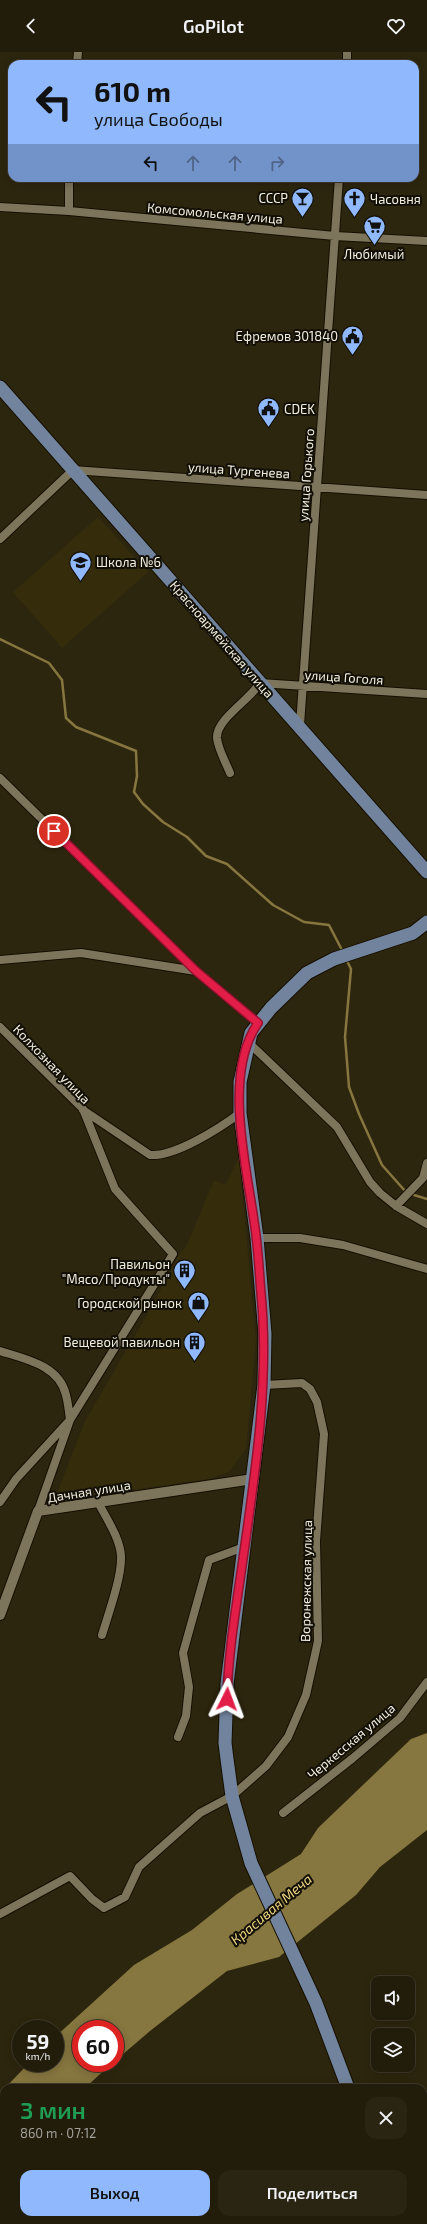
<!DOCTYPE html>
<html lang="ru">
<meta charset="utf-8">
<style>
:root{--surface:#221c0a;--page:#2a2513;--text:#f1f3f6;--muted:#a2a19c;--line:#3f3a2b;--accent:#8fb8fd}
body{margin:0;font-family:"Exo 2",sans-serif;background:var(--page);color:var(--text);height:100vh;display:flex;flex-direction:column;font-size:15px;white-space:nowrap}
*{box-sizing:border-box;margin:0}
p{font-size:13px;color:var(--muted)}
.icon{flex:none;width:22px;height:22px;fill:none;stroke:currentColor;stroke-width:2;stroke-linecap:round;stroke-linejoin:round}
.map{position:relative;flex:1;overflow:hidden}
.side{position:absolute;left:0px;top:2032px;width:427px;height:140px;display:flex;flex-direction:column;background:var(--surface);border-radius:12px 12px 0 0;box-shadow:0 2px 10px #0003,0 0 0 1px var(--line)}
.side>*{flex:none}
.top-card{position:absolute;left:8px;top:8px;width:411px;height:122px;border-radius:12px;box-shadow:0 2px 10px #0003,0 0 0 1px var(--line);background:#8fb8fd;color:#111;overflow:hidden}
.controls{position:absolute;left:371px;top:1924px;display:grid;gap:8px}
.controls a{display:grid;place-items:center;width:44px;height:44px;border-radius:8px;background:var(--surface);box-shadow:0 2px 10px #0003,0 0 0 1px var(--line);font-size:20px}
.speed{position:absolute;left:12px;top:1968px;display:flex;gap:8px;font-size:20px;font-weight:700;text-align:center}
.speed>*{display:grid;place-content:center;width:52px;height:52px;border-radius:50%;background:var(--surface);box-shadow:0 2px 10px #0003,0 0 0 1px var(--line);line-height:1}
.speed small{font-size:10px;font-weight:400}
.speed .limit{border:6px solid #d22;background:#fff;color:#111}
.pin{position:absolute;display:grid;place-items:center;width:34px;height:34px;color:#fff;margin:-17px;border:2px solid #fff;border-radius:50%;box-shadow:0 1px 4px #0007}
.me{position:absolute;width:44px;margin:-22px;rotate:3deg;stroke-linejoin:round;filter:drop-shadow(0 0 3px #0008)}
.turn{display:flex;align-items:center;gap:14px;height:84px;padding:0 20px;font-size:18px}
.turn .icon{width:52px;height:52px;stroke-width:2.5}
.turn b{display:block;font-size:28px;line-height:34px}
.lanes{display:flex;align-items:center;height:38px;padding:0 20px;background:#0003;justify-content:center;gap:20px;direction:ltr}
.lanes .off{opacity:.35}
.round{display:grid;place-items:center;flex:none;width:42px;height:42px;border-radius:12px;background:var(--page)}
.head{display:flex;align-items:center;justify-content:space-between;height:68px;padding:0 20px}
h1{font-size:24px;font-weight:600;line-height:30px;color:#1e9e55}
.cta{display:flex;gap:8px;margin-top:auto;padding:8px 20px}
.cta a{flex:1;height:46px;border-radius:12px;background:var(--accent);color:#111;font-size:16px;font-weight:600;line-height:46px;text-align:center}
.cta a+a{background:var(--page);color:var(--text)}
header{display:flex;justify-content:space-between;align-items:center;height:52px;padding:0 20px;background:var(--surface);font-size:18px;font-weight:600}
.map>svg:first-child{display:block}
.built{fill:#352c0c}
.water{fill:#86763f}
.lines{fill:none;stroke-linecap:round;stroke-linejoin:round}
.stream{stroke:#86763f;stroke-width:2.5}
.minor-casing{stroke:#150f00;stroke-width:10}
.tertiary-casing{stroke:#150f00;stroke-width:12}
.primary-casing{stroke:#150f00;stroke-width:15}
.minor{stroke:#7d755b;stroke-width:8}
.tertiary{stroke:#7d755b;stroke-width:10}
.primary{stroke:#72849d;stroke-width:13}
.route-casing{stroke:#92132f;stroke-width:10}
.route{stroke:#e11d48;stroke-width:7}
.labels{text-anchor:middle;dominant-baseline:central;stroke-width:4;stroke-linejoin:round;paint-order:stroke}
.poi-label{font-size:13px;fill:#f3efe0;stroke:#120f06;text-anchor:end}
.street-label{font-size:13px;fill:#f3efe0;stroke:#120f06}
.water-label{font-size:14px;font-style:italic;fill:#eed682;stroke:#120f06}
</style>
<header><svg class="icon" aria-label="back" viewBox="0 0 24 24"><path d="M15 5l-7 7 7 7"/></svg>GoPilot<svg class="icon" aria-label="heart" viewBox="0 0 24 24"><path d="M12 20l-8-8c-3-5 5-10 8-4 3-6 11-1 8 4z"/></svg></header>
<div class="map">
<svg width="427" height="2172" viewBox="0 0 427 2172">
<rect width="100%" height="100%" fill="#2d260e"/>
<path class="built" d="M98,465L148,520L62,596L13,540Z
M239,1106L256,1287L246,1397L229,1420L209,1427L73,1446L56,1444L85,1369L151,1256L179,1202L186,1195L214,1128L225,1133Z"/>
<path class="water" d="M427,1681V1778L380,1815L356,1843L279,1905L227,1919L150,1979L115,2009V1977H81V2011H112L85,2036H5L29,2011H55V1985L134,1913L192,1878L237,1842L301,1802L318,1776L411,1687Z
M4,2037V2117L0,2121V2041Z
M427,2098V2172H401V2168H423V2099Z"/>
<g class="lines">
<path class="stream" d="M0,587L49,611L62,628L66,666L76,675L136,699L137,724L134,740L143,752L163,770L187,785L206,804L227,812L273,853L304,870L329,873L343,900
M346,907L351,917L345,985L349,1035L359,1062L382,1113L406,1140
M411,1142L427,1147"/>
<defs>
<path id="minor" d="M77,12L78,0
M347,12V0
M0,155L69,159L335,184L427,189
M69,159V126
M0,487L73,418L427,443
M300,673L339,126
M230,721C226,711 218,697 217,686C216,667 250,648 260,631L427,642
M0,726L196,919L258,971
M0,908L81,901L196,919
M0,975L83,1057L115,1137L173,1202L70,1368L38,1459
M248,990L337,1075L370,1130L380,1141L396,1154L427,1172
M83,1058L150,1103C175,1105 220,1076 240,1061
M396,1154L423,1126L427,1111
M257,1186H300L343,1193L427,1217
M0,1299C25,1307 59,1313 66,1343C68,1351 69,1359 70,1368L16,1427L0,1450
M98,1450C106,1466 120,1486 121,1504C122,1525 108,1563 102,1583
M178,1685L186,1664L189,1635L183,1601L209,1508L244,1495
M283,1761L353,1706L400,1666L427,1630
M0,1862L70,1824L92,1847L104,1856L125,1845L139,1815L200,1761L232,1744L266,1714L288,1685L306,1643L318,1589L316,1489L324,1382L317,1350L310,1337L302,1331L264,1333"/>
<path id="tertiary" d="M0,1563L38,1459L253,1427"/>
<path id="primary" d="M0,335L427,820
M348,2036L316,1951L251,1811L232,1744L227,1707L225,1691L227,1632L264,1333L265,1282L257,1186L240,1061V1030L251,981L271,956L307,921L334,907L413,881L427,870
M381,2168L382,2172"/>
</defs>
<use href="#minor" class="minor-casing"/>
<use href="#tertiary" class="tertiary-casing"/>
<use href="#primary" class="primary-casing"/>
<use href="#minor" class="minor"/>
<use href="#tertiary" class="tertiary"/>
<use href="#primary" class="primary"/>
</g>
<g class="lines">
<defs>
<path id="route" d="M54,779L196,919L258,971C223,1021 246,1112 254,1169C258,1193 259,1217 261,1241C270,1334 254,1428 241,1521C235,1562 228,1605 227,1647"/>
</defs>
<use href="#route" class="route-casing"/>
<use href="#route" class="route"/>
</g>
<defs>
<symbol id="bar-pin" viewBox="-11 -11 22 30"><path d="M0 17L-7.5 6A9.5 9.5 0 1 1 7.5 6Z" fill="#8fb8fd" stroke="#120f06"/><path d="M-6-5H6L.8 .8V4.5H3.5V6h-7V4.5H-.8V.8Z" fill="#111"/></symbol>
<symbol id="church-pin" viewBox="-11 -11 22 30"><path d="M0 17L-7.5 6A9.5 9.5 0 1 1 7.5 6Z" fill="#8fb8fd" stroke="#120f06"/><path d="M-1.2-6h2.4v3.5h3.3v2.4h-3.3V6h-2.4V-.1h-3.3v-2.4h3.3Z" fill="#111"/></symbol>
<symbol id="supermarket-pin" viewBox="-11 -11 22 30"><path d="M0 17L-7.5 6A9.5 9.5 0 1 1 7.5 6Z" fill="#8fb8fd" stroke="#120f06"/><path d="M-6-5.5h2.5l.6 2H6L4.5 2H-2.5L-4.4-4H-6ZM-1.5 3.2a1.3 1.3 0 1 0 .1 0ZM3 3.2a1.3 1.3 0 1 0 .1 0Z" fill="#111"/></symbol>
<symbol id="civic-pin" viewBox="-11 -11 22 30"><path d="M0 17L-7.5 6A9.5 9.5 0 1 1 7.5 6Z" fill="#8fb8fd" stroke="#120f06"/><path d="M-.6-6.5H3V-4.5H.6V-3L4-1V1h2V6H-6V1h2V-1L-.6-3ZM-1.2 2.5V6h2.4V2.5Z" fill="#111"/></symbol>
<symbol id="school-pin" viewBox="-11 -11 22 30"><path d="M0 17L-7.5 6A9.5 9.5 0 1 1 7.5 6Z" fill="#8fb8fd" stroke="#120f06"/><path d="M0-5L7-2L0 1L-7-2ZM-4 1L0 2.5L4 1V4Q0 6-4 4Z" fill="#111"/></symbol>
<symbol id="building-pin" viewBox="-11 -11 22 30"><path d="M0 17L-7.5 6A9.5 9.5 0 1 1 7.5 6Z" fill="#8fb8fd" stroke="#120f06"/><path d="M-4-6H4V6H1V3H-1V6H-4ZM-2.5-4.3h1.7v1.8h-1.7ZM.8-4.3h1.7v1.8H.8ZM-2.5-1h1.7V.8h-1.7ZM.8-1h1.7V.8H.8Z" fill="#111"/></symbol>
<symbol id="shop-pin" viewBox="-11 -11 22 30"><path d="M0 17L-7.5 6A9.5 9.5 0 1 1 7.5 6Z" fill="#8fb8fd" stroke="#120f06"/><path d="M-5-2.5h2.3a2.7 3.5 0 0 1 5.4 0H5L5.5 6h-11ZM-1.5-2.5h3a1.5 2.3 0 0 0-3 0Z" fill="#111"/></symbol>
</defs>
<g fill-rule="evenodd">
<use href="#bar-pin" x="290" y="134" width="25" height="34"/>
<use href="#church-pin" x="342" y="134" width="25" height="34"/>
<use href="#supermarket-pin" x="362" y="162" width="25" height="34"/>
<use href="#civic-pin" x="340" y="272" width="25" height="34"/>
<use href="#civic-pin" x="256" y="344" width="25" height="34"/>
<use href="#school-pin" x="68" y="498" width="25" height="34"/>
<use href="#building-pin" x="172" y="1206" width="25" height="34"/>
<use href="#shop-pin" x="186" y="1238" width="25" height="34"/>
<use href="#building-pin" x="182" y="1278" width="25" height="34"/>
</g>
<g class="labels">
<g class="poi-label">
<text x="288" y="146">СССР</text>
<text x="370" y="147" text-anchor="start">Часовня</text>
<text x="374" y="202" text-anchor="middle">Любимый</text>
<text x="338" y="284">Ефремов 301840</text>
<text x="284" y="357" text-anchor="start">CDEK</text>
<text x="96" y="510" text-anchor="start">Школа №6</text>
<text x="170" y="1212">Павильон<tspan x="170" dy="15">"Мясо/Продукты"</tspan></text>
<text x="182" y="1251">Городской рынок</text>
<text x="180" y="1290">Вещевой павильон</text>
</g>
<g class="street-label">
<text transform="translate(215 161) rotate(5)">Комсомольская улица</text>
<text transform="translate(239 418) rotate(4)">улица Тургенева</text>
<text transform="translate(306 423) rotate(-86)">улица Горького</text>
<text transform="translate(222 587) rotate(49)">Красноармейская улица</text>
<text transform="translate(344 625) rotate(4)">улица Гоголя</text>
<text transform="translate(52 1012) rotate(46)">Колхозная улица</text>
<text transform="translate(89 1439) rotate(-9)">Дачная улица</text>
<text transform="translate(306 1529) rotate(-89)">Воронежская улица</text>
<text transform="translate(351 1689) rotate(-40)">Черкесская улица</text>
</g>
<g class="water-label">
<text transform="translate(271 1857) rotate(-40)">Красивая Меча</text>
</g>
</g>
</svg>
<div class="controls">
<a><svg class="icon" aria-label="sound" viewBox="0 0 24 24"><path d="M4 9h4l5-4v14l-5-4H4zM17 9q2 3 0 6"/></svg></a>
<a><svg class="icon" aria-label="layers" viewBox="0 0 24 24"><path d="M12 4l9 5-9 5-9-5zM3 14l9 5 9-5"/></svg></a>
</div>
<div class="speed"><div>59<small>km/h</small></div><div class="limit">60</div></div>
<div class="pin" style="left:54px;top:779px;background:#d93025"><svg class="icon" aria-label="arrive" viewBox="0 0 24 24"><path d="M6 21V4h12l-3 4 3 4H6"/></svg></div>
<svg class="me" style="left:227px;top:1647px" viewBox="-20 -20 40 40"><path d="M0-17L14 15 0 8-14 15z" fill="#e11d48" stroke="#fff" stroke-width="4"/></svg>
<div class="top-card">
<div class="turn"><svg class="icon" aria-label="left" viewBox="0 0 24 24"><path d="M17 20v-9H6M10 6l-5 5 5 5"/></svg><div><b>610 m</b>улица Свободы</div></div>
<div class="lanes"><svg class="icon" aria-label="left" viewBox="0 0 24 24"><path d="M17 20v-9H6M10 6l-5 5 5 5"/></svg><svg class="icon off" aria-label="ahead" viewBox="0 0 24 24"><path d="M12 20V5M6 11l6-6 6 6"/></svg><svg class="icon off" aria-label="ahead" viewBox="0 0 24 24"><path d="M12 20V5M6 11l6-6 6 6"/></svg><svg class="icon off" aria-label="right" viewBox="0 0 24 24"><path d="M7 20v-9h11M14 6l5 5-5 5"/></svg></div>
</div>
<section class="side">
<div class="head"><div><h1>3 мин</h1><p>860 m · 07:12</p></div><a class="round"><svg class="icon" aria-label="close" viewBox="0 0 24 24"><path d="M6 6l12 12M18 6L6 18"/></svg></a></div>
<div class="cta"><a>Выход</a><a>Поделиться</a></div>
</section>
</div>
